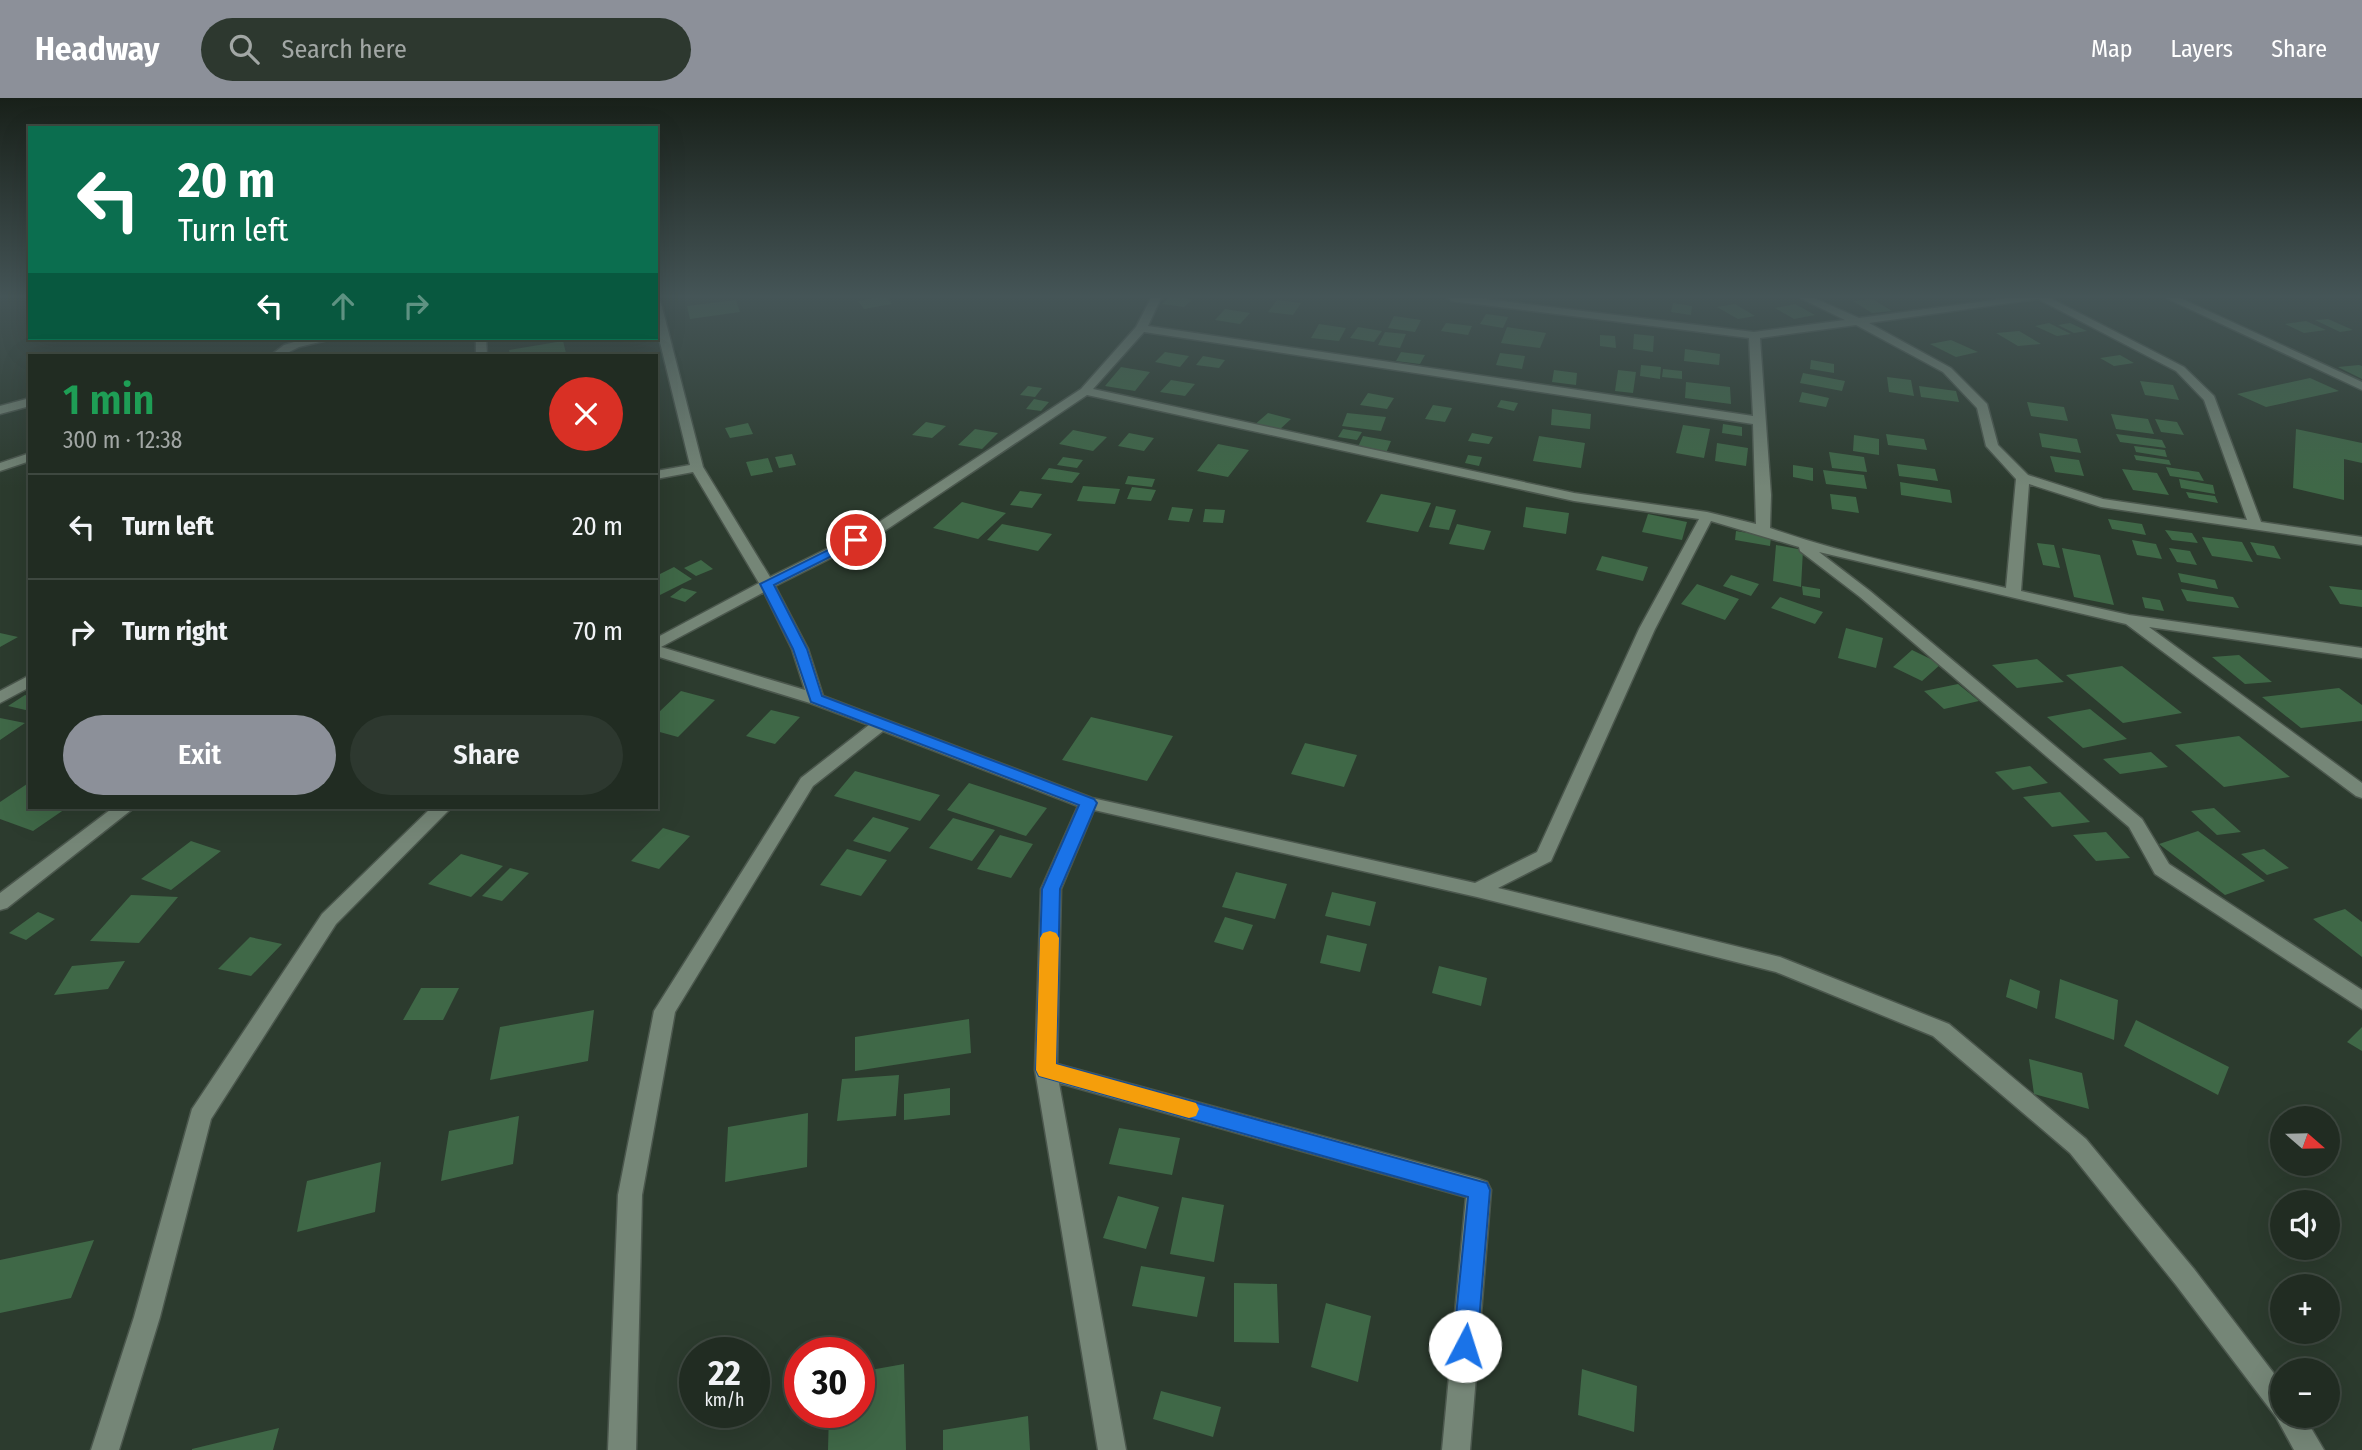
<!DOCTYPE html>
<meta charset="utf-8">
<style>
:root{--surface:#212c22;--page:#2d382f;--text:#f1f3f6;--muted:#a2a7a5;--line:#3e4840;--accent:#8c9099}
body{margin:0;font-family:"Fira Sans Condensed",sans-serif;background:var(--page);color:var(--text);height:100vh;display:flex;flex-direction:column;font-size:26px;white-space:nowrap}
*{box-sizing:border-box;margin:0}
p{font-size:23px;color:var(--muted)}
.icon{flex:none;width:38px;height:38px;fill:none;stroke:currentColor;stroke-width:2;stroke-linecap:round;stroke-linejoin:round}
.map{position:relative;flex:1;overflow:hidden}
.side{position:absolute;left:28px;top:256px;width:630px;height:455px;display:flex;flex-direction:column;background:var(--surface);border-radius:0px;box-shadow:0 7px 28px #0002,0 0 0 2px var(--line)}
.side>*{flex:none}
.banner{position:absolute;left:28px;top:28px;width:630px;height:214px;border-radius:0px;box-shadow:0 7px 28px #0002,0 0 0 2px var(--line);background:#0b6e4f;color:#fff;overflow:hidden}
.needle{width:46px;rotate:110deg}
.fabs{position:absolute;left:2270px;top:1008px;display:grid;gap:14px}
.fabs a{display:grid;place-items:center;width:70px;height:70px;border-radius:50%;background:var(--surface);box-shadow:0 7px 28px #0002,0 0 0 2px var(--line);font-size:35px}
.speed{position:absolute;left:679px;top:1239px;display:flex;gap:14px;font-size:35px;font-weight:700;text-align:center}
.speed>*{display:grid;place-content:center;width:91px;height:91px;border-radius:50%;background:var(--surface);box-shadow:0 7px 28px #0002,0 0 0 2px var(--line);line-height:1}
.speed small{font-size:18px;font-weight:400}
.speed .limit{border:10px solid #d22;background:#fff;color:#111}
.pin{position:absolute;display:grid;place-items:center;width:60px;height:60px;color:#fff;margin:-30px;border:4px solid #fff;border-radius:50%;box-shadow:0 2px 7px #0007}
.me{position:absolute;width:77px;margin:-38px;rotate:5deg;stroke-linejoin:round;filter:drop-shadow(0 0 5px #0008)}
.turn{display:flex;align-items:center;gap:24px;height:147px;padding:0 35px;font-size:32px}
.turn .icon{width:91px;height:91px;stroke-width:2.5}
.turn b{display:block;font-size:49px;line-height:60px}
.lanes{display:flex;align-items:center;height:66px;padding:0 35px;background:#0003;justify-content:center;gap:35px;direction:ltr}
.lanes .off{opacity:.35}
.round{display:grid;place-items:center;flex:none;width:74px;height:74px;border-radius:37px;background:var(--page)}
.headline{display:flex;align-items:center;justify-content:space-between;height:119px;padding:0 35px}
h1{font-size:42px;font-weight:600;line-height:52px;color:#1e9e55}
.primary-button{display:flex;gap:14px;margin-top:auto;padding:14px 35px}
.primary-button a{flex:1;height:80px;border-radius:42px;background:var(--accent);color:#fff;font-size:28px;font-weight:600;line-height:80px;text-align:center}
.primary-button a+a{background:var(--page);color:var(--text)}
ul{padding:0;list-style:none}
li{display:flex;align-items:center;gap:21px;height:105px;padding:0 35px;border-top:2px solid var(--line)}
li div{flex:1}
li b{display:block;font-size:26px}
li em{font-style:normal}
header{display:flex;align-items:center;gap:42px;box-sizing:border-box;height:98px;padding:0 35px;background:var(--accent);color:#fff}
header strong{font-size:33px}
nav{display:flex;gap:38px;margin-inline-start:auto;font-size:24px}
.search{width:490px;height:63px;background:var(--page);display:flex;align-items:center;gap:18px;box-sizing:border-box;padding:0 24px;border-radius:38px;color:var(--muted);font-size:26px}
.map>svg:first-child{display:block}
.building{fill:#3f6847}
.lines{fill:none;stroke-linecap:round;stroke-linejoin:round}
.minor-casing{stroke:#4b574d;stroke-width:3}
.minor{fill:#758677;fill-rule:evenodd}
.route{fill:#1a73e8;stroke:#114b97;stroke-width:2}
.slow{fill:#f59e0b}
</style>
<header>
<strong>Headway</strong>
<div class="search"><svg class="icon" aria-label="search" viewBox="0 0 24 24"><circle cx="10" cy="10" r="6"/><path d="M15 15l6 6"/></svg>Search here</div>
<nav><a>Map</a><a>Layers</a><a>Share</a></nav>
</header>
<div class="map">
<svg width="2362" height="1352" viewBox="0 0 2362 1352">
<rect width="100%" height="100%" fill="#2c3b2e"/>
<path class="building" d="M873,200H888L892,206L864,211L858,203Z
M1169,200H1183L1192,202L1184,209L1162,206Z
M1872,201L1892,213L1872,215L1853,203Z
M736,202L740,214L690,221L687,208Z
M1277,202L1301,205L1293,217L1268,214Z
M1673,205L1692,208L1691,217L1671,214Z
M1735,206L1755,218L1738,221L1717,209Z
M1795,206L1815,217L1794,221L1775,210Z
M1225,211L1250,215L1240,226L1215,222Z
M1486,216L1508,219L1503,230L1480,226Z
M1394,218L1421,222L1415,234L1388,230Z
M2328,221L2353,232L2340,234L2315,222Z
M2306,223L2326,232L2304,235L2285,226Z
M1446,225L1472,228L1468,237L1441,233Z
M2049,225L2071,236L2057,238L2035,228Z
M2070,225L2087,233L2074,235L2058,227Z
M1319,226L1346,230L1339,243L1311,240Z
M1358,229L1382,233L1374,244L1350,240Z
M1507,229L1546,235L1540,250L1501,245Z
M2019,233L2041,246L2018,248L1996,235Z
M1385,234L1406,236L1400,250L1378,247Z
M1634,236L1654,238L1653,254L1633,251Z
M1600,237L1615,238L1616,250L1600,248Z
M1951,242L1978,254L1956,259L1930,246Z
M563,243L566,255L510,257L509,252Z
M1685,251L1720,256L1719,267L1684,263Z
M1165,254L1189,258L1180,269L1155,264Z
M1401,254L1425,257L1420,266L1396,263Z
M1500,255L1525,258L1522,271L1496,267Z
M2120,257L2134,265L2114,268L2100,260Z
M1203,258L1225,262L1219,270L1196,267Z
M1811,262L1834,266V275L1810,271Z
M1641,267L1661,269L1660,281L1640,278Z
M2359,267L2362,268V281L2338,269Z
M1121,269L1150,274L1135,293L1105,288Z
M1663,271L1682,273V281L1662,279Z
M1554,272L1577,275L1576,287L1552,284Z
M1618,272L1636,274L1633,295L1615,293Z
M1803,275L1845,283L1842,293L1800,285Z
M1887,279L1911,282L1914,298L1889,294Z
M2310,280L2339,293L2266,309L2237,296Z
M1171,282L1195,286L1185,298L1160,294Z
M2140,283L2173,287L2179,302L2145,297Z
M1686,284L1730,289L1731,306L1685,300Z
M1028,288L1042,290L1035,299L1020,297Z
M1919,288L1956,293L1959,304L1921,299Z
M1802,294L1829,300L1826,309L1799,304Z
M1368,295L1394,300L1387,311L1360,307Z
M1034,301L1049,304L1041,313L1026,311Z
M1501,302L1518,305L1514,313L1497,309Z
M2027,304L2064,309L2068,323L2031,318Z
M1433,307L1452,310L1445,324L1425,321Z
M1552,311L1591,316L1590,331L1551,327Z
M1268,315L1291,321L1277,334L1253,328Z
M1347,315L1386,319L1381,333L1342,328Z
M2111,316L2148,321L2154,336L2116,331Z
M2155,321L2177,324L2184,337L2161,334Z
M926,324L946,328L932,340L912,337Z
M748,325L753,336L730,340L725,330Z
M1723,326L1742,329V338L1722,335Z
M1683,327L1710,331L1704,360L1676,355Z
M975,331L998,335L982,351L958,347Z
M1343,331L1362,334L1357,342L1338,339Z
M2296,331L2362,345V365L2344,361V402L2293,390Z
M1073,332L1107,339L1093,353L1059,346Z
M1129,335L1154,340L1144,353L1118,348Z
M1472,335L1493,339L1489,346L1468,343Z
M2039,335L2077,341L2081,355L2042,349Z
M1886,336L1924,341L1927,352L1888,347Z
M2116,336L2162,342L2166,350L2120,344Z
M1854,337L1879,341V357L1853,353Z
M1363,338L1391,343L1386,355L1357,351Z
M1539,338L1585,345L1581,370L1533,363Z
M1717,345L1748,350L1746,368L1715,363Z
M1218,346L1249,352L1228,379L1197,373Z
M2134,348L2165,352L2167,359L2136,354Z
M1829,354L1864,359L1867,374L1832,370Z
M792,356L796,367L779,370L775,359Z
M1468,357L1482,359L1479,368L1465,365Z
M2134,357L2169,362L2171,367L2136,362Z
M2050,358L2079,362L2084,378L2055,374Z
M1063,359L1083,362L1077,370L1057,367Z
M768,360L773,374L751,378L746,364Z
M1897,366L1935,371L1938,383L1899,378Z
M1793,367L1813,370V383L1793,379Z
M2166,369L2199,374L2204,383L2170,378Z
M1049,370L1080,375L1072,385L1041,381Z
M2122,371L2157,375L2169,397L2133,392Z
M1823,372L1864,377L1867,391L1826,386Z
M1128,378L1155,381L1152,389L1125,386Z
M2179,381L2213,387L2215,396L2181,390Z
M1900,384L1950,392L1952,405L1901,397Z
M1083,388L1120,391L1115,406L1077,403Z
M1132,389L1156,392L1151,403L1127,401Z
M1020,393L1042,396L1032,410L1010,407Z
M2186,394L2215,398L2218,405L2189,400Z
M1381,396L1431,405L1418,434L1366,424Z
M1830,396L1856,399L1859,415L1832,411Z
M962,404L1006,415L978,441L933,430Z
M1436,408L1456,412L1449,432L1429,429Z
M1172,409L1193,411L1189,424L1168,422Z
M1526,409L1569,415L1566,436L1523,429Z
M1205,411L1225,412L1223,425L1203,424Z
M1648,416L1687,424L1682,442L1642,434Z
M2108,421L2142,426L2146,437L2112,431Z
M1002,426L1052,436L1038,453L987,442Z
M1457,426L1491,433L1484,452L1449,446Z
M2165,432L2192,435L2198,445L2172,442Z
M1736,433L1771,439L1770,448L1735,442Z
M2202,439L2242,444L2253,464L2212,458Z
M2132,442L2156,446L2162,461L2137,457Z
M2250,444L2274,448L2281,461L2257,457Z
M2037,445L2054,447L2060,470L2043,467Z
M1776,447L1803,452L1801,489L1773,483Z
M2062,450L2100,457L2114,507L2074,499Z
M2169,450L2190,453L2197,467L2177,464Z
M1602,458L1648,469L1643,483L1596,472Z
M701,462L713,471L696,478L684,470Z
M674,469L692,481L656,499V478Z
M2178,475L2215,482L2218,491L2181,484Z
M1731,477L1759,486L1751,498L1723,488Z
M1697,486L1739,501L1725,522L1681,506Z
M1802,488L1820,491V500L1803,497Z
M2329,488L2362,492V509L2340,506Z
M682,490L697,494L685,504L670,499Z
M2181,491L2233,499L2239,510L2187,503Z
M1780,499L1823,514L1815,526L1771,510Z
M2142,499L2160,502L2164,513L2145,510Z
M1846,530L1883,540L1876,570L1838,560Z
M0,535L18,539L0,549Z
M1912,552L1941,566L1922,583L1893,569Z
M2239,557L2272,584L2245,586L2212,559Z
M2037,561L2064,584L2017,590L1992,567Z
M2122,568L2182,615L2123,625L2066,577Z
M1958,586L1979,603L1944,611L1924,593Z
M2339,590L2362,607V623L2301,630L2262,599Z
M681,593L715,602L678,639L656,633V617Z
M25,597L30,598V613L8,608Z
M2090,611L2127,641L2083,650L2047,619Z
M771,612L800,619L775,646L746,638Z
M1091,619L1173,638L1147,683L1062,662Z
M0,620L25,625L0,642Z
M2239,638L2290,679L2224,689L2175,647Z
M1305,645L1357,657L1344,689L1291,676Z
M2151,654L2168,669L2120,676L2103,661Z
M2030,668L2048,685L2013,692L1995,674Z
M855,673L940,697L920,723L834,698Z
M30,684V709H68L33,733L0,721V704Z
M969,685L1047,710L1026,738L947,712Z
M2060,694L2090,724L2052,729L2023,699Z
M2214,710L2241,734L2217,737L2191,713Z
M873,719L909,730L890,754L853,743Z
M953,720L995,732L972,763L929,750Z
M663,730L690,738L659,771L631,763Z
M2198,733L2265,783L2225,797L2159,746Z
M2106,734L2130,760L2096,763L2073,737Z
M1000,737L1033,746L1011,780L977,771Z
M191,743L221,753L171,792L141,781Z
M847,751L887,762L861,798L820,787Z
M2264,751L2289,770L2267,777L2241,756Z
M461,756L503,768L471,799L428,786Z
M510,770L529,775L502,803L482,798Z
M1236,774L1287,786L1275,821L1222,809Z
M1332,794L1376,804L1370,828L1325,818Z
M131,797L178,799L139,845L90,843Z
M2345,811L2362,824V859L2313,821Z
M38,814L55,821L26,842L9,835Z
M1225,819L1253,827L1243,852L1214,844Z
M1327,837L1367,846L1360,874L1320,865Z
M250,839L282,846L251,878L218,871Z
M125,863L108,891L54,897L72,868Z
M1439,868L1487,880L1481,908L1432,895Z
M2010,881L2040,893L2037,911L2006,899Z
M2060,881L2118,902L2114,942L2055,920Z
M421,890H459L443,922H403Z
M594,912L588,963L490,982L500,929Z
M969,921L971,955L855,973V939Z
M2136,922L2229,969L2218,997L2124,948Z
M2362,929V953L2347,944Z
M2029,961L2082,975L2089,1011L2034,996Z
M899,977L896,1018L837,1023L842,981Z
M950,990V1017L904,1022V996Z
M808,1015L807,1069L725,1084L728,1029Z
M519,1018L513,1066L441,1083L449,1033Z
M1119,1030L1180,1040L1172,1077L1109,1066Z
M381,1064L375,1114L297,1134L307,1083Z
M1118,1098L1159,1109L1146,1151L1103,1140Z
M1182,1099L1224,1107L1214,1164L1170,1156Z
M94,1142L71,1200L0,1215V1162Z
M1141,1168L1205,1179L1197,1219L1132,1208Z
M1234,1185L1277,1186L1279,1245L1234,1244Z
M1326,1205L1371,1218L1358,1284L1311,1269Z
M904,1266L906,1352H828L829,1314H859V1274Z
M1582,1271L1637,1288L1634,1334L1578,1317Z
M1161,1293L1221,1309L1213,1339L1153,1321Z
M1028,1318L1030,1352H943V1332Z
M279,1330L273,1352H192V1351Z"/>
<g class="lines">
<defs>
<path id="minor" d="M1151,200H1161L1148,228L1753,318L1749,240L1452,203L1447,200H1478L1754,234L1845,222L1800,200H1814L1859,220L2009,200H2050L2184,269L2214,298L2261,424L2362,439V447L2101,409L2029,386L2021,493L2129,517L2362,550V560L2149,529L2362,685V700L2356,698L2126,526L1819,454L1870,493L2142,721L2169,766L2362,892V911L2155,776L2129,729L1860,499L1800,453L1799,449L1711,423L1655,531L1551,763L1498,790L1780,859L1949,926L2086,1041L2194,1171L2282,1286V1318H2304L2324,1352H2294L2276,1319L2176,1187L2070,1055L1933,938L1776,874L1477,799L1094,712L1061,791L1057,966L1479,1081L1487,1084L1491,1092L1470,1352H1442L1466,1099L1059,985L1126,1352H1098L1035,972L1041,791L1078,708L883,633L813,688L675,914L642,1097L636,1352H608L618,1097L654,913L801,680L869,627L810,605L656,558V540L759,485L693,374L656,381V373L690,367L656,228V202L661,205L703,369L770,479L873,428L1081,291L1136,229ZM2038,201L2176,273L2204,302L2247,422L2103,401L2028,377L1998,347L1987,306L1951,270L1869,225ZM1856,227L1943,274L1977,310L1986,348L2016,381L2006,490C1927,472 1846,457 1770,430L1771,397L1760,240ZM1144,234L1753,326L1756,426L1707,414L1574,395L1093,291ZM1087,297L1574,403L1699,421L1639,531L1537,754L1475,785L1092,700L823,598L808,551L775,488L883,434ZM764,494L792,551L805,592L661,549Z
M2166,200H2180L2362,284V292Z
M308,240H336L299,249L283,257H271L284,247Z
M476,240H486L487,257H476Z
M30,300V308L0,316V308Z
M30,355V363L0,373V365Z
M30,577V589L0,605V593Z
M114,709H135L7,810L0,812V795Z
M432,709H452L336,826L211,1021L160,1219L119,1352H91L134,1219L192,1011L322,816Z"/>
</defs>
<use href="#minor" class="minor-casing"/>
<use href="#minor" class="minor"/>
</g>
<linearGradient id="sky" x2="0" y2="1"><stop stop-color="#182019"/><stop offset="0.51" stop-color="#455557"/><stop offset="1" stop-color="#455557" stop-opacity="0"/></linearGradient>
<rect width="2362" height="389" fill="url(#sky)"/>
<path class="route" d="M856,438L860,439V444L774,487L807,551L822,598L1094,701L1097,705L1060,791L1056,966L1487,1085L1490,1092L1477,1248L1473,1256L1465,1260L1457,1256L1453,1248L1468,1099L1039,978L1036,972L1042,791L1079,707L811,604L793,551L760,486Z"/>
<path class="slow" d="M1050,833L1056,835L1059,840L1056,966L1196,1005L1199,1011L1196,1018L1189,1020L1039,978L1036,972L1040,840L1043,835Z"/>
</svg>
<div class="fabs">
<a><svg class="needle" viewBox="-14 -14 28 28"><path d="M0-13l5 13h-10z" fill="#e53935"/><path d="M0 13l5-13h-10z" fill="#a2a7a5"/></svg></a>
<a><svg class="icon" aria-label="sound" viewBox="0 0 24 24"><path d="M4 9h4l5-4v14l-5-4H4zM17 9q2 3 0 6"/></svg></a>
<a>+</a>
<a>−</a>
</div>
<div class="speed"><div>22<small>km/h</small></div><div class="limit">30</div></div>
<div class="pin" style="left:856px;top:442px;background:#d93025"><svg class="icon" aria-label="arrive" viewBox="0 0 24 24"><path d="M6 21V4h12l-3 4 3 4H6"/></svg></div>
<svg class="me" style="left:1465px;top:1248px" viewBox="-20 -20 40 40"><circle r="19" fill="#fff"/><path d="M0-13L10 11 0 6-10 11z" fill="#1a73e8"/></svg>
<div class="banner">
<div class="turn"><svg class="icon" aria-label="left" viewBox="0 0 24 24"><path d="M17 20v-9H6M10 6l-5 5 5 5"/></svg><div><b>20 m</b>Turn left</div></div>
<div class="lanes"><svg class="icon" aria-label="left" viewBox="0 0 24 24"><path d="M17 20v-9H6M10 6l-5 5 5 5"/></svg><svg class="icon off" aria-label="ahead" viewBox="0 0 24 24"><path d="M12 20V5M6 11l6-6 6 6"/></svg><svg class="icon off" aria-label="right" viewBox="0 0 24 24"><path d="M7 20v-9h11M14 6l5 5-5 5"/></svg></div>
</div>
<section class="side">
<div class="headline"><div><h1>1 min</h1><p>300 m · 12:38</p></div><a class="round" style="background:#d93025;color:#fff"><svg class="icon" aria-label="close" viewBox="0 0 24 24"><path d="M6 6l12 12M18 6L6 18"/></svg></a></div>
<ul>
<li><svg class="icon" aria-label="left" viewBox="0 0 24 24"><path d="M17 20v-9H6M10 6l-5 5 5 5"/></svg><div><b>Turn left</b></div><em>20 m</em></li>
<li><svg class="icon" aria-label="right" viewBox="0 0 24 24"><path d="M7 20v-9h11M14 6l5 5-5 5"/></svg><div><b>Turn right</b></div><em>70 m</em></li>
</ul>
<div class="primary-button"><a>Exit</a><a>Share</a></div>
</section>
</div>
